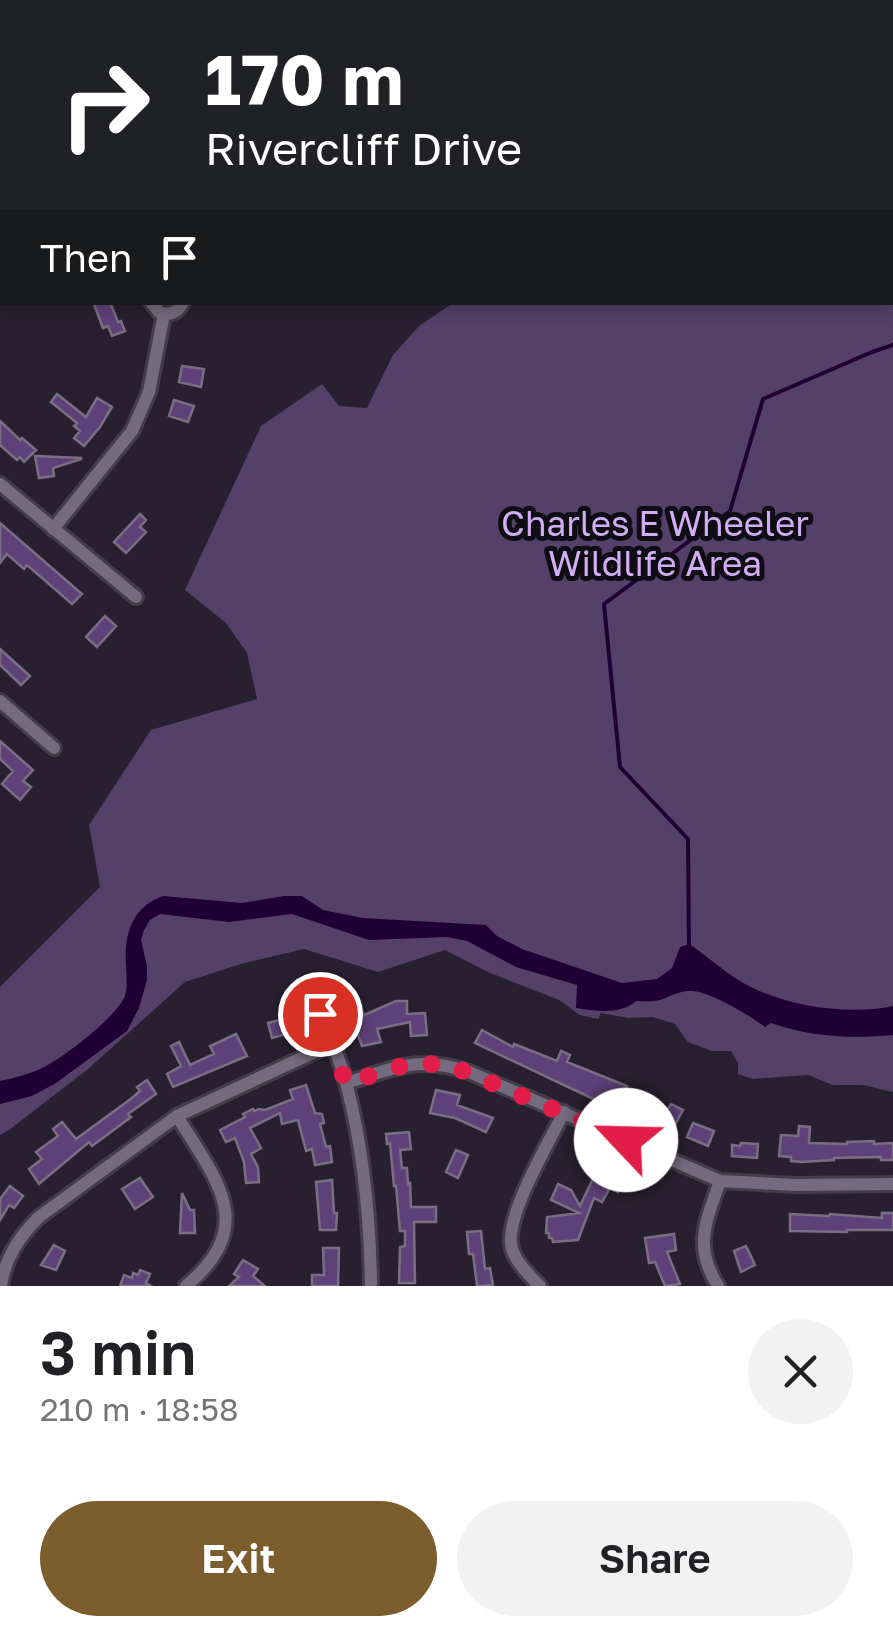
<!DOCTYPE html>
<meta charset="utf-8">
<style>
:root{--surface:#fff;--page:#f2f2f2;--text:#202124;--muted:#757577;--accent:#7c5e2e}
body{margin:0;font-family:"Golos Text",sans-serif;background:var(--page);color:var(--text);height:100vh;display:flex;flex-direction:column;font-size:38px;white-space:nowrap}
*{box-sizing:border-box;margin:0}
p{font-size:32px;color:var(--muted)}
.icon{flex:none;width:55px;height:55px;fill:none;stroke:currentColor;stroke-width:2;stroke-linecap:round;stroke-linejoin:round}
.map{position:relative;height:1286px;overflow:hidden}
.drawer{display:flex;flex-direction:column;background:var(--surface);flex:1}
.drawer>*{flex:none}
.hud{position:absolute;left:0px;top:0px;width:895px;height:305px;box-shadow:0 5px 15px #0003;background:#202124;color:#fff;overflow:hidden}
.pin{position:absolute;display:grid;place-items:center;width:85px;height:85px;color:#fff;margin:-42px;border:5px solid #fff;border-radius:50%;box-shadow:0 2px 10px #0007}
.me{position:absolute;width:110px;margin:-55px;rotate:294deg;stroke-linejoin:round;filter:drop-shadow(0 0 8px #0008)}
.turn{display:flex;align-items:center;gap:35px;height:210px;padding:0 40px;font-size:45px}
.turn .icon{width:130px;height:130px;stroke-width:2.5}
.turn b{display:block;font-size:70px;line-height:85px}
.then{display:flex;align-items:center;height:95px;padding:0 40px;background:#0003;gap:20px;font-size:38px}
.round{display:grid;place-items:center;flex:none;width:105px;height:105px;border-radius:52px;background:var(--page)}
.overview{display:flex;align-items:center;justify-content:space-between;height:170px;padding:0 40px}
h1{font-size:60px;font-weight:600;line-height:75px}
.cta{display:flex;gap:20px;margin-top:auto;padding:20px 40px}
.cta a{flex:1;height:115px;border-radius:60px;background:var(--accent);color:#fff;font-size:40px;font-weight:600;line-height:115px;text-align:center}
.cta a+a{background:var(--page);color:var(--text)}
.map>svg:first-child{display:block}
.green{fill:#544068}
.water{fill:#200034}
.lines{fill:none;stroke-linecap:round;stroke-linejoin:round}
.stream{stroke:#200034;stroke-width:4}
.building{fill:#5f417a;stroke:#786f82;stroke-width:2.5}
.minor-casing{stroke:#433d4a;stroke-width:18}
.minor{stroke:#746b7e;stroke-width:12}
.route{stroke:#e11d48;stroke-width:18;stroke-dasharray:0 32.4}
.labels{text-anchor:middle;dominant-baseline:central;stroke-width:10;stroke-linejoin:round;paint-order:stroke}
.park-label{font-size:35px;fill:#d1aef3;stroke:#0f0c13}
</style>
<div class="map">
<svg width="893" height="1286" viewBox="0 0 893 1286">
<rect width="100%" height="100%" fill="#282030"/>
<path class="green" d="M753,0H893V1092L863,1085H833L808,1075L753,1079L738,1074V1063L731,1051H712L688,1042L675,1024L653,1017L628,1018L601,1013L598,1019L580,1015L559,1000L488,972L445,950L378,972L304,949L244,963L185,982L88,1069L9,1130L0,1135V987L100,887L89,825L151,730L257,699L247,653L226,623L185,590L261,426L322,384L339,406L367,408L393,355L419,326L453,303L892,302V2H749Z"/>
<path class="water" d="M163,896L242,903L284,896H302L323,910L363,918L486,925L497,936L522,949L622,983L657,979L672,968L680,947L689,944C706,955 722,970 740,981C781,1006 847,1016 893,1006V1035C852,1039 811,1037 771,1023L765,1027C751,1016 709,991 692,991C680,990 671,996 660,1000C653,1002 644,1001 636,1001C621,1015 595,1011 576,1008L577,985L516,967L467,941L447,937L369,940L292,914L229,922L160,914L150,920L144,930L141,940L147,966V980L139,1008L127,1031L56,1083L32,1096L0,1104V1081C15,1078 30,1074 44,1067C66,1056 116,1017 125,996C128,986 126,975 126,965C124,934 132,907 163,896Z"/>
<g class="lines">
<path class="stream" d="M689,947L688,839L620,767L604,604L730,511L763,399L872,352L893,345"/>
</g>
<path class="building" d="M93,302H110L118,322L121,321L125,331L112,336L108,326L103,328Z
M182,366L204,369L201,387L179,382Z
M57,394L86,417L97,398L112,407L100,427L84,446L74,438L80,431L74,426L77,423L51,402Z
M174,400L194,406L188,422L169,416Z
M0,421L20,440L22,438L36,450L24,462L20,457L17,460L0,445Z
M35,456L81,458V459L53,468L54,476L39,478Z
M140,514L146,520L140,527L146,532L126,553L114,542Z
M0,523L82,594L72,604L27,565L24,569L7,554L0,563Z
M105,616L116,626L97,647L86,637Z
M0,649L30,676L21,685L0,665Z
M0,741L33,770L23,781L31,787L20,800L2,784L13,771L0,759Z
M358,1001L364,1015L396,1001H407V1014L425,1013L427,1035L411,1036L410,1022L377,1029L381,1042L362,1046L353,1021L351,1022L344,1007Z
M283,1019L284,1022L290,1020L294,1032L272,1038L268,1023Z
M482,1030L513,1047L514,1044L557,1061L561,1051L570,1055L567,1062L627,1086L626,1089L650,1100L649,1103L665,1113L671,1104L683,1110L671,1132L642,1116L640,1121L475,1043Z
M236,1034L247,1056L173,1087L167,1074L181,1066L171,1046L179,1042L190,1065L214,1054L210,1046Z
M147,1080L156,1094L128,1114L131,1117L92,1146L89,1142L39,1184L29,1169L42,1159L36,1152L58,1136L53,1129L62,1122L76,1139L132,1098L140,1091L137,1087Z
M306,1085L315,1113L322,1114L324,1123L320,1124L326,1147L330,1146L332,1162L315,1165L312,1149L306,1151L298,1120L282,1124L280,1113L250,1128L261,1148L251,1154L258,1167L259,1182L246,1183L244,1162L235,1138L226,1142L220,1130L245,1117L243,1114L253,1109L254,1111L259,1109L265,1110L293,1099L290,1090Z
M436,1090L460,1095L457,1105L493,1118L486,1132L455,1118L430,1113Z
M693,1123L714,1131L708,1146L687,1137Z
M799,1126L810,1127L809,1143L847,1144V1142L874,1141V1144L893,1143V1160H881V1157L834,1158V1160L801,1162L791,1161V1157L779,1156L781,1135L798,1136Z
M409,1132L411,1149L400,1150L402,1168H407L408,1184L410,1183L411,1207H436V1222H414L415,1283H399L400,1247L405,1246V1231H400L396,1186H394L390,1143L387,1144L386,1134Z
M741,1143L758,1144L757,1158L732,1156V1145L740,1146Z
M456,1150L468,1155L458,1178L446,1172Z
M619,1169L633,1175L626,1189L620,1186L618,1192L610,1188L602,1202L594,1198L578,1240L553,1242L552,1238H549V1233H546L547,1217L579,1213L551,1200L558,1184L571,1190L580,1206L597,1170L614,1180Z
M140,1178L153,1197L135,1209L122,1189Z
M332,1180L334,1213H337L336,1230H320L316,1182Z
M10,1186L23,1196L14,1208L9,1205L0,1220V1199Z
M182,1193L190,1210H194L195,1233H180Z
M882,1213H893V1230H847V1232L790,1231V1214L829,1216L830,1214L882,1218Z
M481,1231L485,1269L490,1268L493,1285L477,1286L473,1254H469L467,1232Z
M674,1234L676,1250L667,1252L680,1284L665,1286L655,1262L649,1263L645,1238Z
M54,1245L65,1251L56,1270L41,1265Z
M746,1246L755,1265L741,1272L734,1251Z
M323,1248H339L338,1286H312V1275H324Z
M243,1260L258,1269L253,1276L265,1286H229L239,1277L234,1274Z
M140,1270L150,1274L146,1283L151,1286H120L124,1275L132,1278L133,1273L138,1275Z"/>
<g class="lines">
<defs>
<path id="minor" d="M0,90L2,89
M151,302L159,312C169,316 178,313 183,302
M0,484L136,597
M53,529L132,431L149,392L164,314
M0,701L54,748
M321,1013C330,1037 341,1062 347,1086C364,1152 370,1218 371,1286
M346,1083C395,1068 418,1055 469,1072L720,1181L796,1185L893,1184
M177,1116C216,1180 259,1225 186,1286
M1,1286C5,1258 19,1237 39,1217L177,1116L332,1044
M540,1286C529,1275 517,1264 512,1249C503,1218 549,1143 564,1112
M718,1286C693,1246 706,1222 720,1181"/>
</defs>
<use href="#minor" class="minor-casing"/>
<use href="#minor" class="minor"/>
</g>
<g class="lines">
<path class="route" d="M320,1014L346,1083L408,1064H447L626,1140"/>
</g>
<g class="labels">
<g class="park-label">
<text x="655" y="523">Charles E Wheeler<tspan x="655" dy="40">Wildlife Area</tspan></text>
</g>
</g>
</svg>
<div class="pin" style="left:320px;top:1014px;background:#d93025"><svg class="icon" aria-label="arrive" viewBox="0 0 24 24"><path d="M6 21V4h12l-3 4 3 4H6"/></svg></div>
<svg class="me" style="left:626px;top:1140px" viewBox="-20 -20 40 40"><circle r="19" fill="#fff"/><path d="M0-13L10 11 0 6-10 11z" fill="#e11d48"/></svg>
<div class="hud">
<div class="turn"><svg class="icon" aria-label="right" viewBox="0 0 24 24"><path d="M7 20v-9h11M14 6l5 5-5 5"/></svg><div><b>170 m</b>Rivercliff Drive</div></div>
<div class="then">Then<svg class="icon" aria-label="arrive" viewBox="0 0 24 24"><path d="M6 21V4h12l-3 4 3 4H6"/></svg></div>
</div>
</div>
<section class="drawer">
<div class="overview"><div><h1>3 min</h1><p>210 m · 18:58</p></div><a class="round"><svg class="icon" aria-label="close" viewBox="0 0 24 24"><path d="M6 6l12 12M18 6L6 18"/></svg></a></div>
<div class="cta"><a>Exit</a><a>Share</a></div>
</section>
